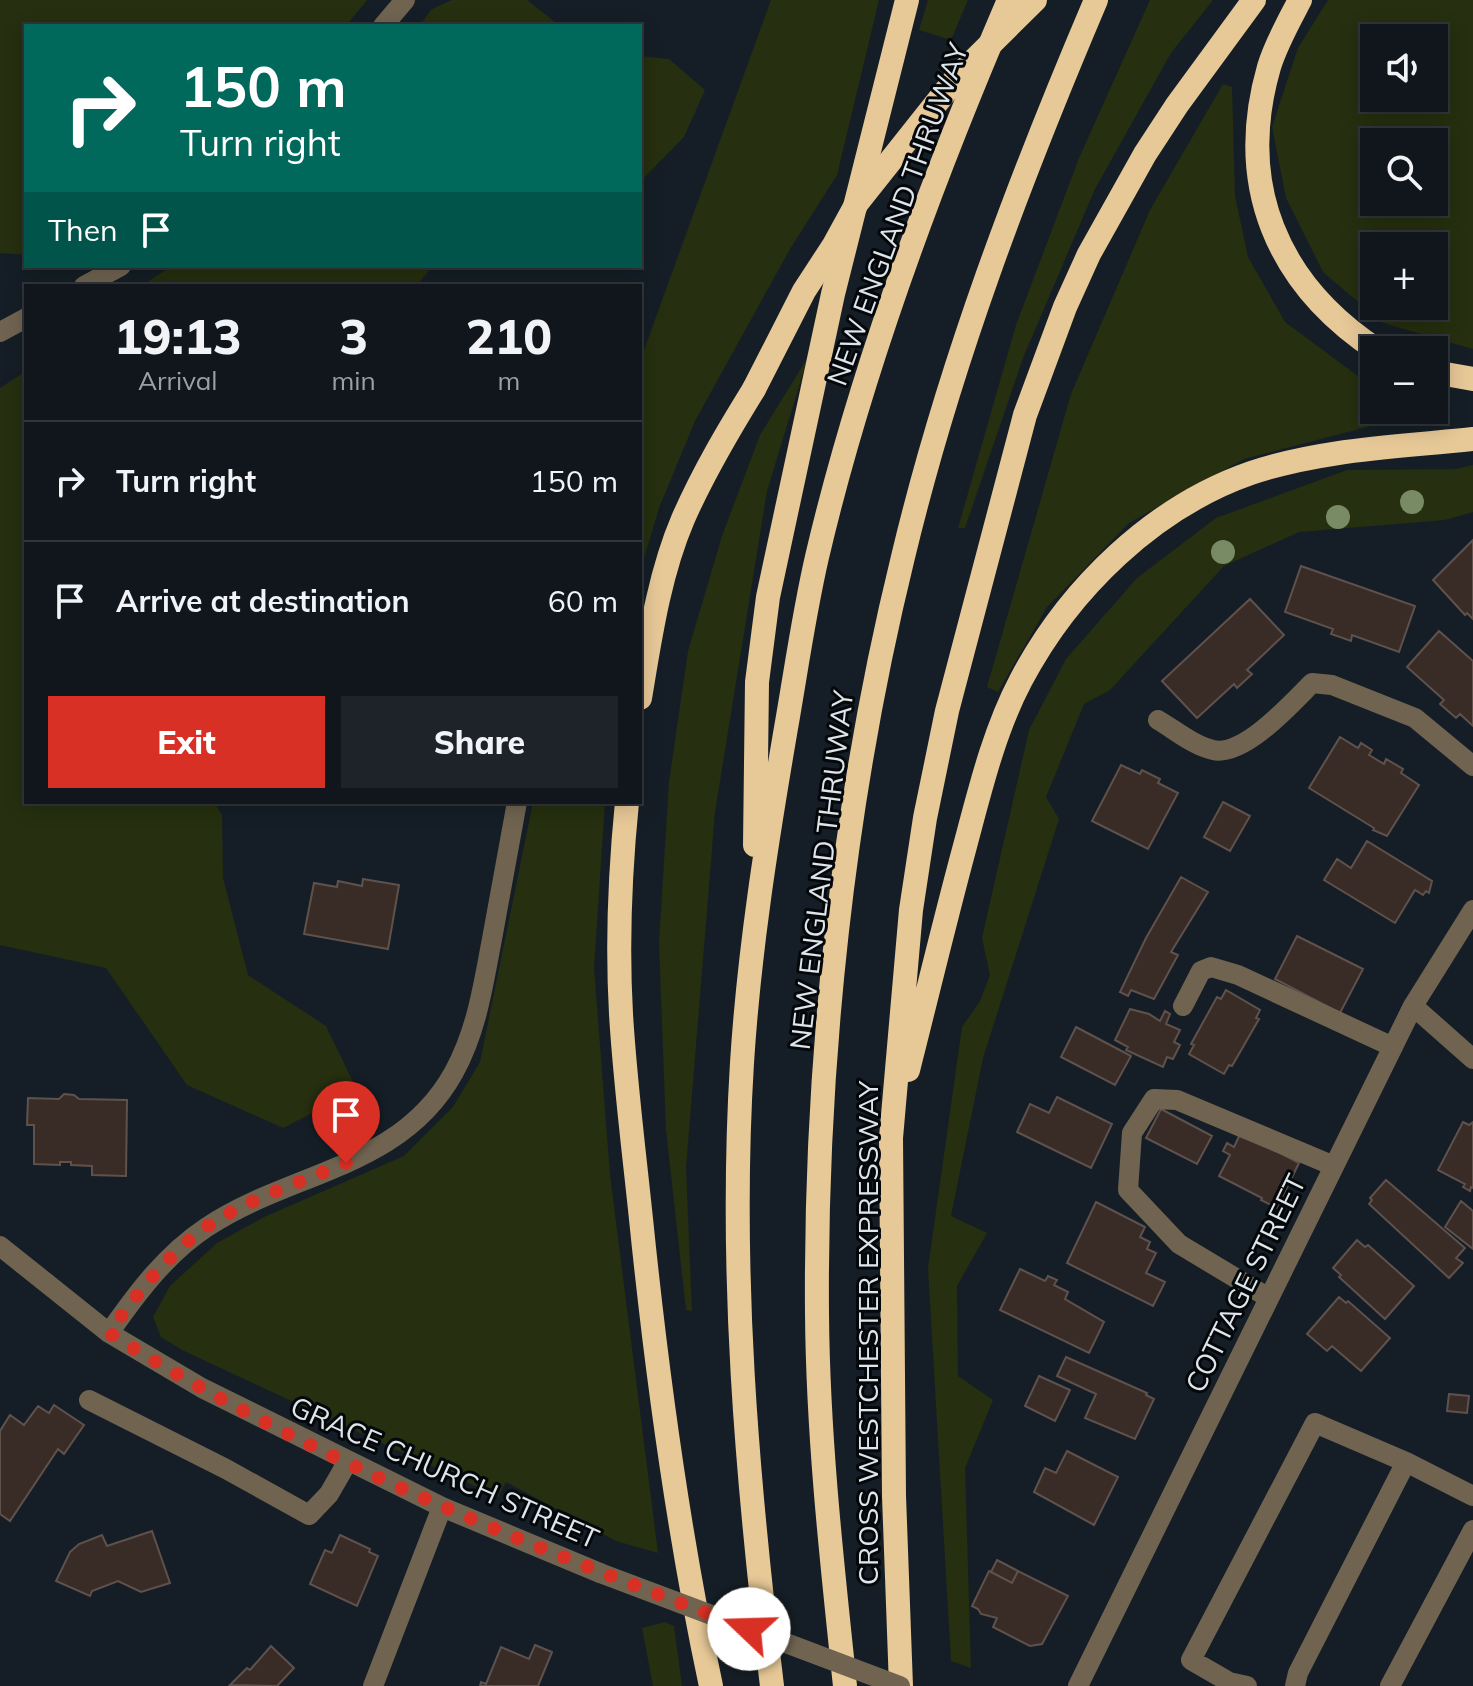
<!DOCTYPE html>
<meta charset="utf-8">
<style>
:root{--surface:#10161c;--page:#1e2329;--text:#f1f3f6;--muted:#9c9fa3;--line:#30353b;--accent:#d93025}
body{margin:0;font-family:Mulish,sans-serif;background:var(--page);color:var(--text);height:100vh;display:flex;flex-direction:column;font-size:30px;white-space:nowrap}
*{box-sizing:border-box;margin:0}
p{font-size:26px;color:var(--muted)}
.icon{flex:none;width:44px;height:44px;fill:none;stroke:currentColor;stroke-width:2;stroke-linecap:round;stroke-linejoin:round}
.map{position:relative;flex:1;overflow:hidden}
.drawer{position:absolute;left:24px;top:284px;width:618px;height:520px;display:flex;flex-direction:column;background:var(--surface);border-radius:0px;box-shadow:0 4px 20px #0003,0 0 0 2px var(--line)}
.drawer>*{flex:none}
.hud{position:absolute;left:24px;top:24px;width:618px;height:244px;border-radius:0px;box-shadow:0 4px 20px #0003,0 0 0 2px var(--line);background:#00695c;color:#fff;overflow:hidden}
.controls{position:absolute;left:1360px;top:24px;display:grid;gap:16px}
.controls a{display:grid;place-items:center;width:88px;height:88px;border-radius:0px;background:var(--surface);box-shadow:0 4px 20px #0003,0 0 0 2px var(--line);font-size:40px}
.pin{position:absolute;display:grid;place-items:center;width:68px;height:68px;color:#fff;margin:-82px -34px;border-radius:50% 50% 50% 0;rotate:-45deg;box-shadow:0 0 8px #0007}
.pin .icon{rotate:45deg}
.me{position:absolute;width:88px;margin:-44px;rotate:291deg;stroke-linejoin:round;filter:drop-shadow(0 0 6px #0008)}
.turn{display:flex;align-items:center;gap:28px;height:168px;padding:0 24px;font-size:36px}
.turn .icon{width:104px;height:104px;stroke-width:2.5}
.turn b{display:block;font-size:56px;line-height:68px}
.then{display:flex;align-items:center;height:76px;padding:0 24px;background:#0003;gap:16px;font-size:30px}
.eta{display:flex;justify-content:space-evenly;align-items:center;height:136px;text-align:center}
.eta b{font-size:48px;font-weight:800;line-height:56px}
.cta{display:flex;gap:16px;margin-top:auto;padding:16px 24px}
.cta a{flex:1;height:92px;border-radius:0px;background:var(--accent);color:#fff;font-size:32px;font-weight:800;line-height:92px;text-align:center}
.cta a+a{background:var(--page);color:var(--text)}
ul{padding:0;list-style:none}
li{display:flex;align-items:center;gap:24px;height:120px;padding:0 24px;border-top:2px solid var(--line)}
li div{flex:1}
li b{display:block;font-size:30px}
li em{font-style:normal}
.map>svg:first-child{display:block}
.green{fill:#262f0f;fill-rule:evenodd}
.building{fill:#392c27;stroke:#5f514c;stroke-width:2}
.lines{fill:none;stroke-linecap:round;stroke-linejoin:round}
.minor{stroke:#706451;stroke-width:20}
.highway{stroke:#e7c897;stroke-width:24}
.minor-bridge{stroke:#706451;stroke-width:20}
.highway-bridge{stroke:#e7c897;stroke-width:24}
.tree{fill:#798b65}
.route{stroke:#d93025;stroke-width:14;stroke-dasharray:0 25.2}
.labels{text-anchor:middle;dominant-baseline:central;stroke-width:6;stroke-linejoin:round;paint-order:stroke}
.street-label{font-size:28px;fill:#dfe6eb;stroke:#05080b}
</style>
<div class="map">
<svg width="1473" height="1686" viewBox="0 0 1473 1686">
<rect width="100%" height="100%" fill="#151e26"/>
<path class="green" d="M0,0H367L346,26H26V255L0,253Z
M452,0H527L560,26H419L432,9Z
M771,0H879L837,175L790,249L695,421L659,508L640,572V361Z
M928,0H968L951,40L919,30Z
M1150,0H1213L1171,53L1095,189L1023,358L965,528H958L1016,325L1079,158Z
M1328,0H1473V349L1383,323L1323,272L1286,198L1272,127L1298,48ZM1374,38H1434V98H1374ZM1374,142H1434V202H1374ZM1374,246H1434V306H1374Z
M640,56L669,59L705,90L684,137L640,182Z
M1223,84L1232,87L1235,196L1248,257L1285,322L1374,388V405L1367,427L1244,459L1129,523L1047,607L998,692L987,687L1071,394L1150,210Z
M172,266H432L417,286H141Z
M808,357L767,491L715,812L686,1168L692,1311L686,1310L666,1130L659,942L669,782L688,651L722,536L760,435Z
M26,371V802H214L222,815L223,878L248,975L326,1026L357,1090L283,1128L187,1085L106,968L0,945V388Z
M1473,465V512L1445,520L1299,532L1224,566L1110,690L1084,704L1046,797L1059,819L983,1058L951,1216L987,1233L957,1286L958,1376L993,1400L965,1468L971,1668L951,1661L928,1268L962,1027L980,1001L990,975L982,938L1029,730L1066,659L1137,578L1216,518L1347,470L1457,469Z
M533,802H605L594,968L610,1175L658,1553L616,1541L506,1482L498,1497L182,1350L161,1337L153,1317L170,1286L217,1243L264,1217L404,1156L453,1107L480,1062Z
M665,1622L674,1626L682,1686H653L642,1628Z"/>
<path class="building" d="M1473,540V619L1467,613L1465,615L1433,580Z
M1301,566L1415,606L1399,652L1352,635L1351,641L1331,634L1333,629L1285,612Z
M1250,599L1284,635L1247,670L1252,674L1237,688L1234,684L1197,718L1162,681Z
M1439,631L1473,661V726L1460,714L1456,718L1440,704L1444,700L1407,667Z
M1340,737L1358,748L1361,743L1372,750L1369,755L1384,764L1386,759L1403,769L1401,773L1419,785L1387,836L1373,830L1374,828L1309,788Z
M1121,765L1140,774L1142,770L1160,779L1158,783L1178,793L1148,849L1092,821Z
M1223,802L1250,816L1230,851L1204,837Z
M1367,841L1432,881L1429,893L1426,891L1423,895L1415,890L1395,923L1324,880L1337,859L1351,868Z
M1181,877L1208,892L1171,952L1178,955L1154,999L1131,990L1128,996L1120,992L1146,938Z
M363,879L399,885L388,949L304,934L314,883L337,887L338,881L362,886Z
M1297,936L1363,969L1340,1013L1275,979Z
M1226,990L1260,1010L1256,1018L1259,1019L1232,1066L1229,1065L1224,1074L1189,1054L1194,1045L1191,1044L1217,997L1221,999Z
M1130,1009L1149,1014L1160,1021L1165,1011L1170,1014L1166,1024L1180,1030L1174,1042L1180,1045L1173,1059L1167,1057L1163,1067L1126,1050L1128,1047L1115,1040Z
M1076,1027L1131,1056L1115,1085L1061,1057Z
M64,1094L74,1095L79,1099L127,1100L126,1176L92,1175V1166L71,1165V1162H60V1165L34,1164V1125H27L28,1098L59,1099Z
M1057,1097L1112,1124L1091,1168L1017,1132L1030,1104L1049,1113Z
M1161,1109L1212,1136L1197,1164L1146,1138Z
M1463,1122L1469,1125L1473,1122V1188L1471,1187L1470,1191L1463,1187L1465,1184L1438,1170Z
M1241,1132L1299,1163L1277,1208L1261,1200L1262,1198L1219,1176L1230,1155L1223,1151L1227,1143L1234,1147Z
M1386,1180L1465,1248L1456,1258L1463,1263L1449,1278L1369,1204L1372,1200L1370,1198Z
M1461,1201L1473,1211V1249L1445,1227Z
M1096,1202L1145,1227L1140,1237L1150,1242L1147,1249L1156,1253L1146,1273L1165,1282L1153,1306L1067,1263Z
M1357,1240L1365,1247L1368,1245L1414,1286L1385,1319L1339,1277L1341,1275L1333,1268Z
M1020,1269L1045,1281L1048,1276L1057,1280L1054,1285L1068,1292L1065,1299L1104,1322L1089,1353L1000,1310Z
M1339,1297L1346,1303L1348,1301L1390,1338L1361,1371L1332,1346L1327,1351L1307,1334Z
M1066,1357L1147,1393L1146,1395L1154,1399L1135,1439L1085,1418L1096,1394L1057,1376Z
M1039,1376L1070,1390L1055,1421L1025,1406Z
M1449,1394L1469,1396L1467,1413L1447,1411Z
M54,1405L84,1425L64,1454L58,1449L10,1521L0,1514V1431L10,1415L24,1425L38,1406L49,1413Z
M1067,1451L1118,1477L1094,1525L1034,1492L1045,1468L1056,1473Z
M152,1531L170,1583L141,1592L118,1581L92,1591L90,1596L56,1581L70,1552L79,1544L102,1535L107,1546Z
M340,1535L370,1549L369,1552L378,1556L357,1606L310,1584L325,1550L332,1553Z
M997,1560L1018,1571L1012,1583L991,1572Z
M989,1571L1012,1583L1018,1571L1068,1596L1042,1644L1030,1646L993,1627L997,1618L981,1614L978,1609L972,1606Z
M535,1645L552,1652L538,1686H480L481,1682L486,1684L501,1647L529,1659Z
M271,1646L294,1668L277,1686L230,1685L247,1668L250,1670Z"/>
<g class="lines">
<path class="minor" d="M383,26L405,0
M84,286L121,266
M0,332L26,318
M1158,720C1175,730 1194,746 1213,750C1244,757 1292,703 1312,683L1332,685L1415,718L1473,766
M1183,1006L1201,971L1211,967L1238,975L1393,1047
M1413,1006L1473,1059
M0,1246L109,1333L202,1388L442,1507L600,1573
M1269,1298L1179,1244L1128,1190L1132,1133L1154,1099L1177,1100L1334,1166
M109,1333C137,1293 166,1254 207,1227C291,1171 401,1169 454,1072C477,1030 483,986 492,939C500,893 509,848 517,802
M89,1400L226,1469L309,1515L329,1494L348,1461
M373,1686L442,1507
M1078,1686L1413,1006L1473,910
M1247,1686L1229,1682L1191,1660L1315,1423L1406,1462L1473,1496
M1295,1686L1298,1673L1406,1462
M1390,1686L1473,1530"/>
<path class="highway" d="M1300,0C1289,21 1276,44 1269,67C1235,185 1277,284 1377,350
M1434,372L1473,379
M640,698C650,638 659,575 683,519C703,473 728,431 754,389
M627,802C620,872 617,944 621,1014C625,1082 634,1151 641,1219C657,1376 678,1532 711,1686
M755,845L757,682L768,597L833,294L907,0
M908,1070C927,995 945,920 965,846C980,790 994,731 1021,680C1069,589 1153,507 1251,473C1322,449 1399,447 1473,439
M772,1686C747,1480 729,1271 742,1063C749,951 767,839 786,728C796,671 804,613 817,557C861,369 933,177 1009,0
M845,1686C832,1563 818,1438 817,1314C815,1063 843,801 903,557C949,365 1019,181 1096,0
M901,1686L894,1496L891,1138L911,910L925,818L947,711L1025,415L1065,307L1089,254L1145,154L1177,105L1254,0"/>
<path class="minor-bridge" d="M600,1573L900,1686"/>
<path class="highway-bridge" d="M754,389L804,291L834,245L857,203L957,77L1035,0"/>
</g>
<g class="tree">
<circle cx="1412" cy="502" r="12"/>
<circle cx="1338" cy="517" r="12"/>
<circle cx="1223" cy="552" r="12"/>
</g>
<g class="lines">
<path class="route" d="M346,1163C302,1182 243,1201 205,1228C165,1257 137,1294 109,1333C308,1459 530,1546 749,1629"/>
</g>
<g class="labels">
<g class="street-label">
<text transform="translate(897 214) rotate(-70)">NEW ENGLAND THRUWAY</text>
<text transform="translate(821 870) rotate(-83)">NEW ENGLAND THRUWAY</text>
<text transform="translate(1245 1283) rotate(-64)">COTTAGE STREET</text>
<text transform="translate(867 1333) rotate(-90)">CROSS WESTCHESTER EXPRESSWAY</text>
<text transform="translate(445 1472) rotate(24)">GRACE CHURCH STREET</text>
</g>
</g>
</svg>
<div class="controls">
<a><svg class="icon" aria-label="sound" viewBox="0 0 24 24"><path d="M4 9h4l5-4v14l-5-4H4zM17 9q2 3 0 6"/></svg></a>
<a><svg class="icon" aria-label="search" viewBox="0 0 24 24"><circle cx="10" cy="10" r="6"/><path d="M15 15l6 6"/></svg></a>
<a>+</a>
<a>−</a>
</div>
<div class="pin" style="left:346px;top:1163px;background:#d93025"><svg class="icon" aria-label="arrive" viewBox="0 0 24 24"><path d="M6 21V4h12l-3 4 3 4H6"/></svg></div>
<svg class="me" style="left:749px;top:1629px" viewBox="-20 -20 40 40"><circle r="19" fill="#fff"/><path d="M0-13L10 11 0 6-10 11z" fill="#d93025"/></svg>
<div class="hud">
<div class="turn"><svg class="icon" aria-label="right" viewBox="0 0 24 24"><path d="M7 20v-9h11M14 6l5 5-5 5"/></svg><div><b>150 m</b>Turn right</div></div>
<div class="then">Then<svg class="icon" aria-label="arrive" viewBox="0 0 24 24"><path d="M6 21V4h12l-3 4 3 4H6"/></svg></div>
</div>
<section class="drawer">
<div class="eta">
<div><b>19:13</b><p>Arrival</p></div>
<div><b>3</b><p>min</p></div>
<div><b>210</b><p>m</p></div>
</div>
<ul>
<li><svg class="icon" aria-label="right" viewBox="0 0 24 24"><path d="M7 20v-9h11M14 6l5 5-5 5"/></svg><div><b>Turn right</b></div><em>150 m</em></li>
<li><svg class="icon" aria-label="arrive" viewBox="0 0 24 24"><path d="M6 21V4h12l-3 4 3 4H6"/></svg><div><b>Arrive at destination</b></div><em>60 m</em></li>
</ul>
<div class="cta"><a>Exit</a><a>Share</a></div>
</section>
</div>
